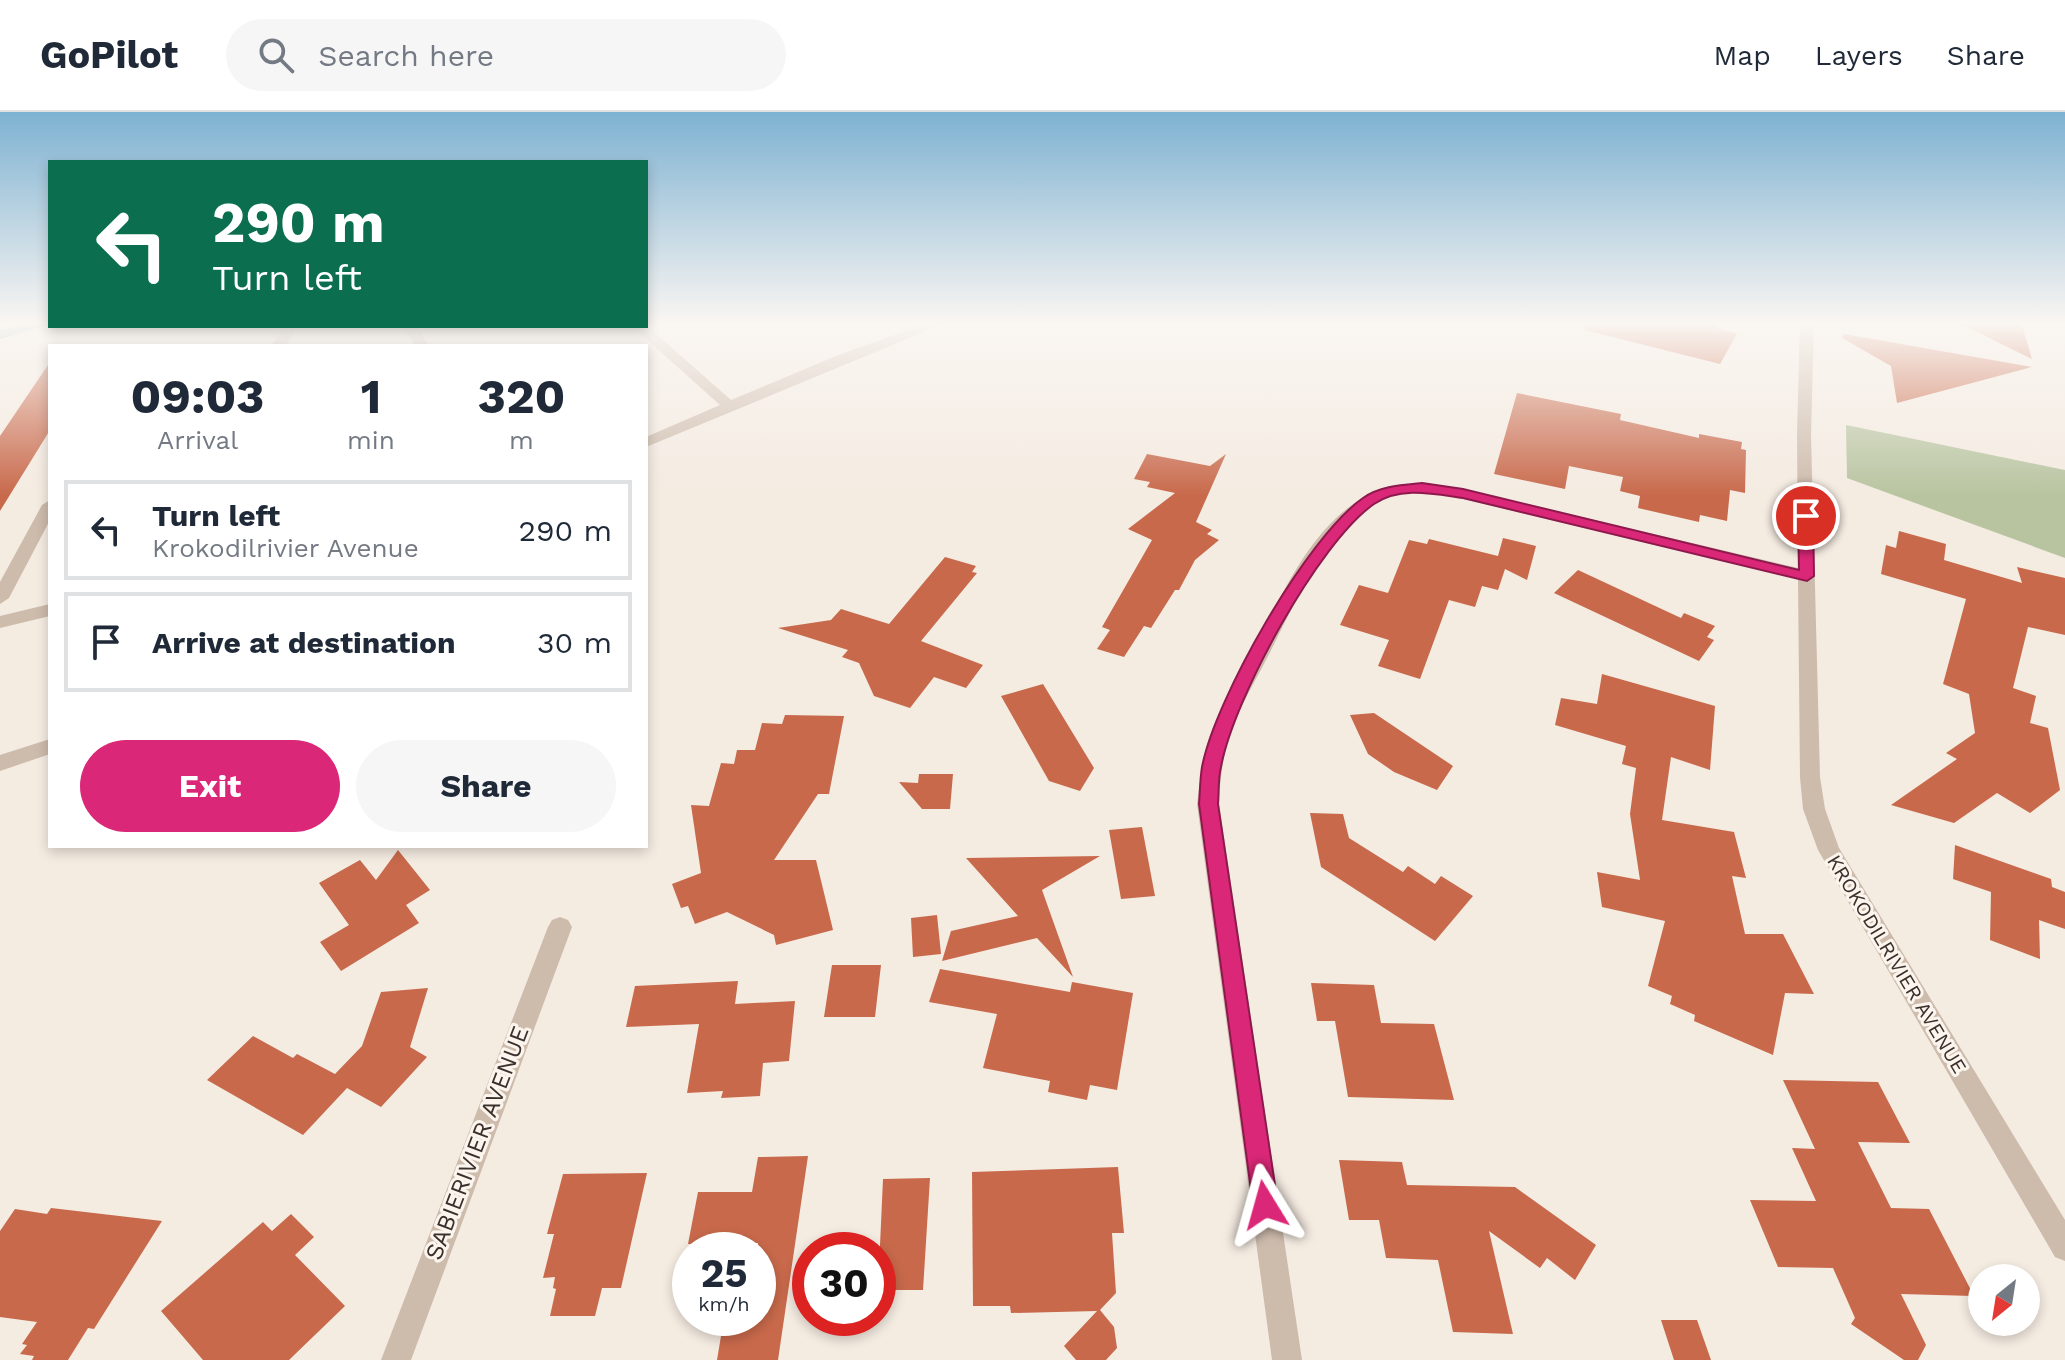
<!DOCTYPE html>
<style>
:root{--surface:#fff;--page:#f6f6f7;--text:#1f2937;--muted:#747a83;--line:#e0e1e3;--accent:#db2777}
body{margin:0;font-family:"Work Sans",sans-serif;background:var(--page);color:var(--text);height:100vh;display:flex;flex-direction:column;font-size:30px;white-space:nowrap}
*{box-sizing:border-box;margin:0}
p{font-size:26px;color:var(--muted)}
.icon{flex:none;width:44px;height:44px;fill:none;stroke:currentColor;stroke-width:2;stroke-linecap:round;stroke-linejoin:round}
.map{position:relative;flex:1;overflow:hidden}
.side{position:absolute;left:48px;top:232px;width:600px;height:504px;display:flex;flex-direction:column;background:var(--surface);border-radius:0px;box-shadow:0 4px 12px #0003}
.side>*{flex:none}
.hud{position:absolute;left:48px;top:48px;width:600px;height:168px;border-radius:0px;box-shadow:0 4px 12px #0003;background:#0b6e4f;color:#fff;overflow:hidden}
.needle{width:52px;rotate:210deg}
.buttons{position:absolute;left:1968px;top:1152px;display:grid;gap:16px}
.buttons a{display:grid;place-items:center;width:72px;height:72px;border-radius:50%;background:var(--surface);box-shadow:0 4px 12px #0003;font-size:40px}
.speed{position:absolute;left:672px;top:1120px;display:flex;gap:16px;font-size:40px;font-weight:700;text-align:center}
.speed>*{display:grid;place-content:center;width:104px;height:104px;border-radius:50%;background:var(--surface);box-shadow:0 4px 12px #0003;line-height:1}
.speed small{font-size:20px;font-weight:400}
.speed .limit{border:12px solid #d22;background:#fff;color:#111}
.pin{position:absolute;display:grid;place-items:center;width:68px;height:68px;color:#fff;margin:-34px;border:4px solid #fff;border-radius:50%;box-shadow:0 2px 8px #0007}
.me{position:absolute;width:88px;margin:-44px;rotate:352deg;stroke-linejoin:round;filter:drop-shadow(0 0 6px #0008)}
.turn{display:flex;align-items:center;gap:28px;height:168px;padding:0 32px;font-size:36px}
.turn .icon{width:104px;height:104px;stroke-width:2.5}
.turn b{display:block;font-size:56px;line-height:68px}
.eta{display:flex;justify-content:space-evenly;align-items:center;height:136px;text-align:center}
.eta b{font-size:48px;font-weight:700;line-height:56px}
.cta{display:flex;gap:16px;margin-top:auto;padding:16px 32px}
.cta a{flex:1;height:92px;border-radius:48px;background:var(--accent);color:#fff;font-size:32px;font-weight:700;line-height:92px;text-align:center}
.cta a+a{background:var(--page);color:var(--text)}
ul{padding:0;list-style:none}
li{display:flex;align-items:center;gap:24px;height:100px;margin:0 16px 12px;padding:0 16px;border:4px solid var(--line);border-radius:0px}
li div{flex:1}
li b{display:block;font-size:30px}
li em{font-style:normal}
header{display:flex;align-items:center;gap:48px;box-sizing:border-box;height:112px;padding:0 40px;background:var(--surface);border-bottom:2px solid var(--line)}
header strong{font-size:38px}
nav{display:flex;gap:44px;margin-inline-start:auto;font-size:28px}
.search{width:560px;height:72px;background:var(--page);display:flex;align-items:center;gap:20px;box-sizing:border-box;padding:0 28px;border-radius:44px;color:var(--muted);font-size:30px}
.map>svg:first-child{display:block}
.green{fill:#b8c4a0}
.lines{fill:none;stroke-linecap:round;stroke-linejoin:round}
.stream{stroke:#7fb0b2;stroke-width:8}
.building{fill:#c8694b}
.minor{fill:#cdbbac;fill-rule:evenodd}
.route{fill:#db2777;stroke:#8e194d;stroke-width:2}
.labels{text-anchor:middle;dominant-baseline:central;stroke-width:6;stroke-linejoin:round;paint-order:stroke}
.street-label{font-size:20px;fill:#3b302b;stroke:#fbf5ee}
.near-street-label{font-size:24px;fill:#3b302b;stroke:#fbf5ee}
</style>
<header>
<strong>GoPilot</strong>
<div class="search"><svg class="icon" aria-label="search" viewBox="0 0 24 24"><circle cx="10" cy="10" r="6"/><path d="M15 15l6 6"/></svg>Search here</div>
<nav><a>Map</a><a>Layers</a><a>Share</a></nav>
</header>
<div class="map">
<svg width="2065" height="1248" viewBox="0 0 2065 1248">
<rect width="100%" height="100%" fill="#f4ebe1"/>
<path class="green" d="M1846,313L2065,358V446L1847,366Z"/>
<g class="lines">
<path class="stream" d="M0,223L44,210"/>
</g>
<path class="building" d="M1586,210H1721L1717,216L1737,222L1720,252L1585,218Z
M1957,210H2021L2032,247Z
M1844,222L2032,255L1897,291L1891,254L1842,226Z
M50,250V318L0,399V324Z
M1517,281L1621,302L1620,308L1699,326V322L1742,330L1741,337L1746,338L1745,381L1730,378L1727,409L1700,403L1699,410L1638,396L1640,384L1620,379L1623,365L1569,354L1565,377L1494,362Z
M1147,342L1210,354L1226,342L1196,410L1212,418L1207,422L1219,428L1195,448L1179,478H1175L1151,516L1144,514L1124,545L1097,537L1110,518L1102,515L1152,428L1128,417L1175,381L1147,375L1150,370L1134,367Z
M1899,419L1946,432L1944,448L2022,471L2017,455L2065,466V523L2028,515L2013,576L2036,584L2030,611L2048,616L2060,678L2030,701L1997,681L1954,711L1891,693L1957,647L1946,641L1975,621L1969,582L1943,572L1966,487L1881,462L1886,433L1896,436Z
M1503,426L1536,434L1527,468L1505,457L1498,478L1482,474L1475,495L1449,488L1420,567L1378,554L1389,528L1340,513L1359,473L1388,481L1409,428L1427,432L1429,427L1498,444Z
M945,445L976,454L972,460L977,461L921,529L983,553L966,576L934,565L910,596L874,584L859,551L842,545L848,538L778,516L831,508L841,497L889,512Z
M1578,458L1681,506L1684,501L1715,514L1707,525L1714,528L1699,549L1554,481Z
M1602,562L1715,594L1710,658L1671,645L1662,708L1734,720L1746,766L1732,764L1745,822H1783L1814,882L1785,881L1773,943L1694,909L1695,903L1670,892L1672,884L1648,874L1665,809L1602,795L1597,760L1640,768L1630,702L1636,656L1622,652L1626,634L1555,613L1561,586L1597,592Z
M1043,572L1094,656L1080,679L1049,669L1001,584Z
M1374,601L1453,654L1437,678L1394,660L1368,642L1350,603Z
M785,603L844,604L829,682H818L774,748H816L833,818L776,833L774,823L727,800L695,812L688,794L681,796L672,772L701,761L691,693L709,694L721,651L734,652L737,638H755L762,611L782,612Z
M919,662H953L950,697H922L899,670L918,671Z
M1310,701L1343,702L1349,726L1403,760L1408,754L1435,772L1441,764L1473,784L1435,829L1321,755Z
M1142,715L1155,784L1121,787L1109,718Z
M1955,733L2051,767L2052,775L2065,780V817L2039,808L2040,847L1990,828L1991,780L1953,767Z
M398,738L430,778L406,793L419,811L341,859L320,830L349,813L319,771L360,748L376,768Z
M1100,744L1042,778L1073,865L1037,826L942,849L951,819L1018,804L966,746Z
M937,803L941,842L913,845L911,806Z
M832,853H881L875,905H824Z
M940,857L1070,880L1072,870L1133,881L1117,978L1090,973L1087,988L1048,980L1050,969L983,956L997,902L929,890Z
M738,869L735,892L795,889L789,949L763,951L760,984L721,986L723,979L687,981L699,912L626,915L635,874Z
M1311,871L1374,873L1381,911L1434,912L1454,988L1348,985L1335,909H1317Z
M428,876L410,935L427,945L381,995L347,976L303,1023L207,968L253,924L293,946L297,942L335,962L362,934L381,880Z
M1783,968L1878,970L1910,1031L1858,1030L1891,1096L1929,1097L1974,1184L1901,1182L1926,1233L1918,1248H1904L1851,1212L1855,1206L1833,1156L1778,1155L1750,1088L1816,1089L1792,1036L1815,1037Z
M808,1044L778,1248H717L724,1206H758V1131L688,1132L698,1080H752L758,1045Z
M1339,1048L1402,1050L1407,1073L1515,1075L1596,1133L1575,1168L1547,1146L1540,1156L1489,1119L1513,1222L1453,1220L1438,1148L1386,1146L1379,1108H1349Z
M1118,1055L1124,1121H1112L1116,1181L1100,1198L1114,1215L1117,1236L1106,1248H1076L1064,1234L1097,1199L1011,1201L1010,1194H973L972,1060Z
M647,1061L621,1176H602L595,1204H550L556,1177L553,1176L555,1165L543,1166L554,1122H547L563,1062Z
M930,1066L923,1178H878L883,1067Z
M51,1096L162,1109L94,1217L88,1216L68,1248H32L34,1244L20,1242L27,1233L22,1232L37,1210L0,1205V1119L15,1097L47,1102Z
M291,1102L314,1125L295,1143L345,1194L289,1248H203L161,1199L263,1110L272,1119Z
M1661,1208H1697L1711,1248H1674Z"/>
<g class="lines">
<path class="minor" d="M930,210H948L646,335V325L720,293L632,214L646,213L731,288L836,244Z
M1800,210H1814L1811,323L1820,665L1825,697L1839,736L2065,1108V1149L2055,1145L1818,738L1803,697L1800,665L1798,467L1463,387C1442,383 1417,376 1396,383C1327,405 1297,490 1266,548C1253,573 1238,598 1229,625C1222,647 1220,670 1219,692L1302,1248H1272L1197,692C1200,670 1202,647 1209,626C1218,599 1233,574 1247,549C1278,493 1305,421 1362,386C1394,367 1428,371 1463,377L1798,456L1797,323Z
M285,214H299L285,234H271Z
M403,214H417L429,234H415Z
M50,388V408L9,486L0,492V470L42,393Z
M50,492V504L0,516V504Z
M50,627V642L0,659V643Z
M560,805L568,808L572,815L411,1248H381L548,815L552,808Z"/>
</g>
<linearGradient id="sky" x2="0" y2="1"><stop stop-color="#7eb2d2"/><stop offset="0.55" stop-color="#faf6f2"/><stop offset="1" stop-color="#faf6f2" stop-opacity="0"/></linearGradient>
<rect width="2065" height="384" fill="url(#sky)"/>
<path class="route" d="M1422,371L1463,377L1799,458L1798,404L1806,399L1813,404L1814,464L1807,469L1463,386C1434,382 1400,374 1374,392C1318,431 1233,588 1221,655C1218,667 1219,680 1218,692L1278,1093L1274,1102L1265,1106L1256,1102L1253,1093L1199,692C1200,680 1200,667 1202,655C1215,587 1306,426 1363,386C1380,374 1401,373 1422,371Z"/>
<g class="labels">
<g class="street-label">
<text transform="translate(1897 852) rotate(59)">KROKODILRIVIER AVENUE</text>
</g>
<g class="near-street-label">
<text transform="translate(477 1031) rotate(-69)">SABIERIVIER AVENUE</text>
</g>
</g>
</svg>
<div class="buttons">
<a><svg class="needle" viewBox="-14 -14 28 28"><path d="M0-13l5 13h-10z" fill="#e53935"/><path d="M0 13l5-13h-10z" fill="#747a83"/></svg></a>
</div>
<div class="speed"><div>25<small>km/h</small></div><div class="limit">30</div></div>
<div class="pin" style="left:1806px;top:404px;background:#d93025"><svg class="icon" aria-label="arrive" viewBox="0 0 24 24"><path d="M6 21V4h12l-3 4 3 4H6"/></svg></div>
<svg class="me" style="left:1265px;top:1093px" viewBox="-20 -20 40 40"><path d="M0-17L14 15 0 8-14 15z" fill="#db2777" stroke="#fff" stroke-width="4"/></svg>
<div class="hud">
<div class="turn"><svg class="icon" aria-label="left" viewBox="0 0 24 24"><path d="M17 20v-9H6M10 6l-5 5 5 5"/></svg><div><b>290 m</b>Turn left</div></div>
</div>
<section class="side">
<div class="eta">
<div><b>09:03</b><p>Arrival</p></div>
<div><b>1</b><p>min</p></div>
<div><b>320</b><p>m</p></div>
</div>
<ul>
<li><svg class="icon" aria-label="left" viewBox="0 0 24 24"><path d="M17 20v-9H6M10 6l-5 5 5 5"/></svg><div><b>Turn left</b><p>Krokodilrivier Avenue</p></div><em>290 m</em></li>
<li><svg class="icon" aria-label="arrive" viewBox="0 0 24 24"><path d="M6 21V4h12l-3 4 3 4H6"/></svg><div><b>Arrive at destination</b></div><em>30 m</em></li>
</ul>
<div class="cta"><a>Exit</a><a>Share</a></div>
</section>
</div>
